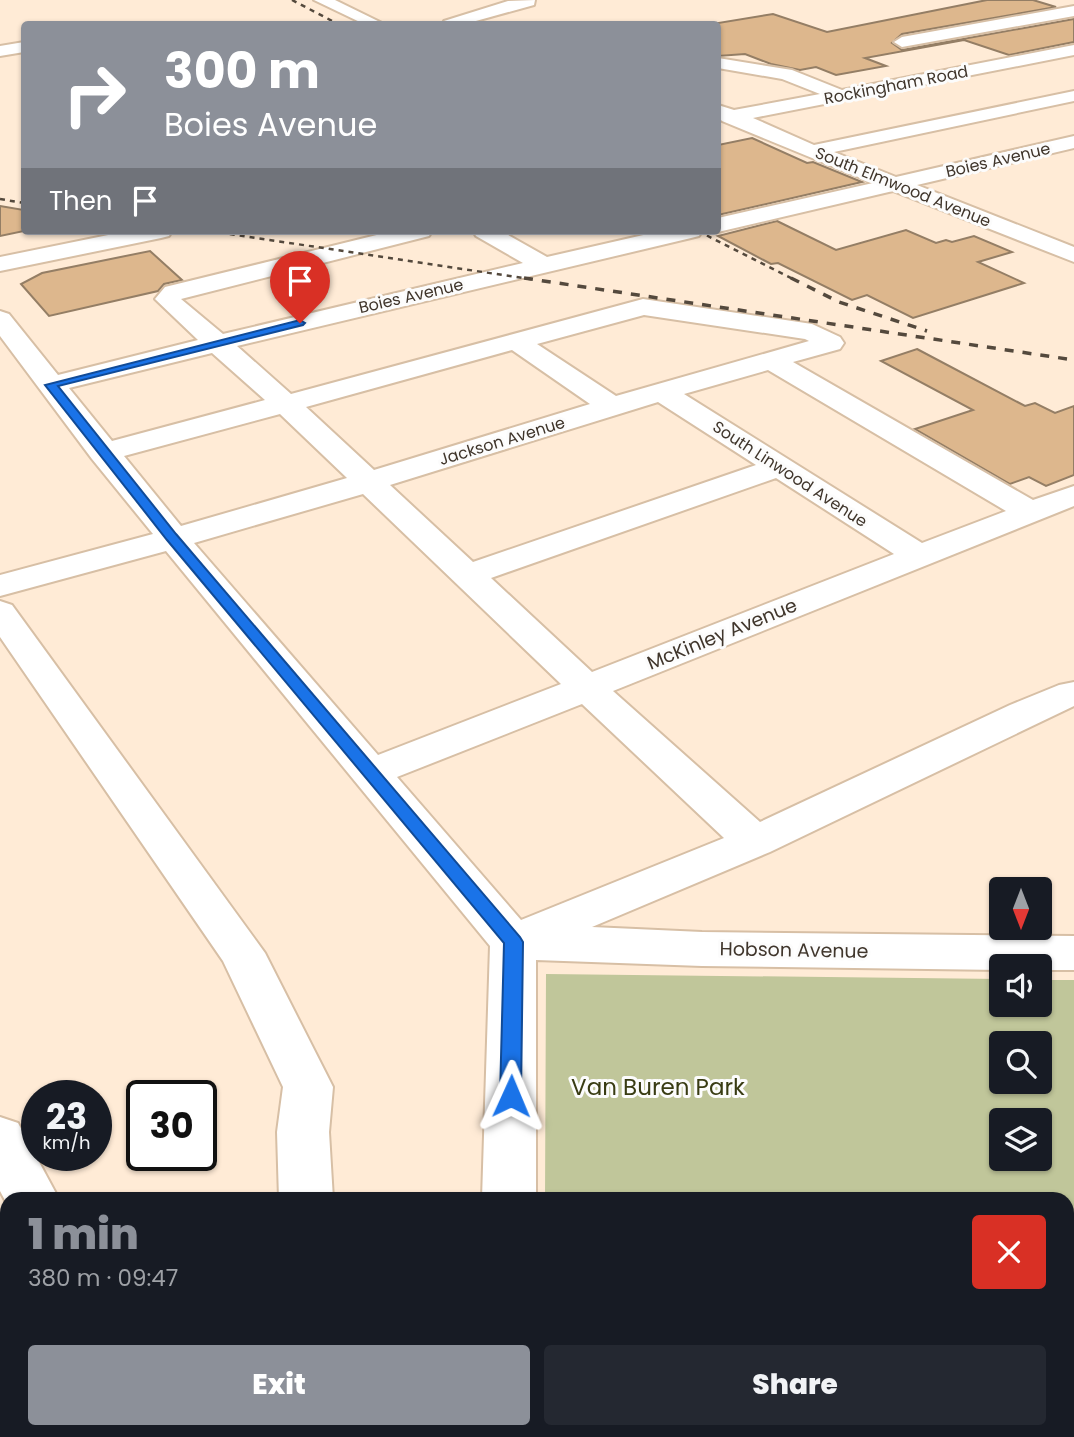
<!DOCTYPE html>
<meta charset="utf-8">
<style>
:root{--surface:#171b24;--page:#242831;--text:#f1f3f6;--muted:#9ea1a6;--accent:#8c9099}
body{margin:0;font-family:Poppins,sans-serif;background:var(--page);color:var(--text);height:100vh;display:flex;flex-direction:column;font-size:26px;white-space:nowrap}
*{box-sizing:border-box;margin:0}
p{font-size:23px;color:var(--muted)}
.icon{flex:none;width:38px;height:38px;fill:none;stroke:currentColor;stroke-width:2;stroke-linecap:round;stroke-linejoin:round}
.map{position:relative;flex:1;overflow:hidden}
.side{position:absolute;left:0px;top:1192px;width:1074px;height:247px;display:flex;flex-direction:column;background:var(--surface);border-radius:21px 21px 0 0;box-shadow:0 2px 5px #0004}
.side>*{flex:none}
.hud{position:absolute;left:21px;top:21px;width:700px;height:214px;border-radius:7px;box-shadow:0 2px 5px #0004;background:#8c9099;color:#fff;overflow:hidden}
.needle{width:46px;rotate:180deg}
.controls{position:absolute;left:989px;top:877px;display:grid;gap:14px}
.controls a{display:grid;place-items:center;width:63px;height:63px;border-radius:7px;background:var(--surface);box-shadow:0 2px 5px #0004;font-size:35px}
.speed{position:absolute;left:21px;top:1080px;display:flex;gap:14px;font-size:35px;font-weight:700;text-align:center}
.speed>*{display:grid;place-content:center;width:91px;height:91px;border-radius:50%;background:var(--surface);box-shadow:0 2px 5px #0004;line-height:1}
.speed small{font-size:18px;font-weight:400}
.speed .limit{border:4px solid #111;border-radius:10px;background:#fff;color:#111}
.pin{position:absolute;display:grid;place-items:center;width:60px;height:60px;color:#fff;margin:-72px -30px;border-radius:50% 50% 50% 0;rotate:-45deg;box-shadow:0 0 7px #0007}
.pin .icon{rotate:45deg}
.me{position:absolute;width:77px;margin:-38px;rotate:1deg;stroke-linejoin:round;filter:drop-shadow(0 0 5px #0008)}
.turn{display:flex;align-items:center;gap:24px;height:147px;padding:0 28px;font-size:32px}
.turn .icon{width:91px;height:91px;stroke-width:2.5}
.turn b{display:block;font-size:49px;line-height:60px}
.then{display:flex;align-items:center;height:66px;padding:0 28px;background:#0003;gap:14px;font-size:26px}
.round{display:grid;place-items:center;flex:none;width:74px;height:74px;border-radius:7px;background:var(--page)}
.headline{display:flex;align-items:center;justify-content:space-between;height:119px;padding:0 28px}
h1{font-size:42px;font-weight:800;line-height:52px;color:var(--accent)}
.action{display:flex;gap:14px;margin-top:auto;padding:14px 28px}
.action a{flex:1;height:80px;border-radius:7px;background:var(--accent);color:#fff;font-size:28px;font-weight:800;line-height:80px;text-align:center}
.action a+a{background:var(--page);color:var(--text)}
.map>svg:first-child{display:block}
.green{fill:#c0c69a;fill-rule:evenodd}
.building{fill:#ddb78d;stroke:#947e65;stroke-width:2}
.lines{fill:none;stroke-linecap:round;stroke-linejoin:round}
.minor-casing{stroke:#d7bfa5;stroke-width:4}
.minor{fill:#fff;fill-rule:evenodd}
.rail-far1{stroke:#54493d;stroke-width:2.5;stroke-dasharray:5 5;stroke-linecap:butt}
.rail{stroke:#54493d;stroke-width:3.5;stroke-dasharray:9 9;stroke-linecap:butt}
.route{fill:#1a73e8;stroke:#114b97;stroke-width:2}
.labels{text-anchor:middle;dominant-baseline:central;stroke-width:6;stroke-linejoin:round;paint-order:stroke}
.far-street-label{font-size:16px;fill:#40362c;stroke:#fcfcfc}
.street-label{font-size:19px;fill:#40362c;stroke:#fcfcfc}
.near-park-label{font-size:23px;fill:#393c13;stroke:#fcfcfc}
</style>
<div class="map">
<svg width="1074" height="1437" viewBox="0 0 1074 1437">
<rect width="100%" height="100%" fill="#ffebd6"/>
<path class="green" d="M546,974L1001,979V1004H1040V980H1074V1227H1068V1199H545ZM1001,1043H1040V1082H1001ZM1001,1120H1040V1158H1001Z"/>
<path class="building" d="M987,0H1033L1056,7L902,34L892,43L902,50L1074,19V42L1009,55L964,40L865,58L886,66L836,75L816,67L800,70L771,64L745,54L718,56V23L773,14L827,32Z
M752,138L807,163L813,162L862,182L718,215V145Z
M0,206L24,210V231L0,236Z
M777,221L836,250L906,230L936,243L946,240L952,242L974,236L1012,252L978,262L1024,283L913,318L867,295L852,300L778,263L771,264L718,236Z
M150,251L182,280L164,284L158,291L49,316L21,284L42,273Z
M917,349L1025,406L1035,403L1055,413L1074,406V475L1046,486L1029,477L1010,484L915,429L973,410L881,361Z"/>
<g class="lines">
<defs>
<path id="minor" d="M314,0H335L384,24H364Z
M535,0L534,5L465,24H442L444,21L508,1Z
M1074,6V16L902,47L894,42L902,37Z
M24,42V52L0,56V46Z
M1074,45V55L753,118L814,145L1074,91V101L834,152L896,177L1074,136V148L917,185L1074,247V262L893,191L718,232L715,231H718V218L873,183L722,121L718,117V105L734,110L820,94L782,79L718,68V58L792,70L842,90Z
M128,231H172L169,236L161,238L0,271V257Z
M393,231H432L429,236L181,299L223,334L523,263L476,236L473,231H501L547,257L661,231H702L699,236L691,238L237,346L291,394L643,299L812,324L840,337L844,343L840,349L793,362L1033,500L1074,486V506L613,691L760,822L1010,705L1059,685L1074,682V706L770,852L592,927L702,932L1074,936V970H1040V966H1001V970L702,966L536,960V1199H482L490,946L166,551L0,596V575L153,534L92,459L0,336V311L9,314L58,375L198,340L155,299L165,287ZM644,315L805,339L809,341L616,396L537,344ZM512,350L590,404L374,470L306,407ZM212,353L265,400L112,441L69,388ZM768,370L1006,511L922,543L684,394ZM658,402L756,465L473,562L390,485ZM280,414L347,478L181,526L124,456ZM776,478L894,554L592,672L491,578ZM363,494L561,684L378,755L194,543ZM582,704L724,838L521,920L397,777Z
M0,601L12,605L265,953L333,1087L329,1132L333,1199H279L277,1132L283,1087L223,961L0,637Z
M0,1117L18,1123L59,1199H7V1204L0,1191Z
M1068,1226H1074V1276H1068Z
M474,1432H536V1437H474Z"/>
</defs>
<use href="#minor" class="minor-casing"/>
<use href="#minor" class="minor"/>
<path class="rail-far1" d="M292,0L338,24
M0,199L24,203
M210,231L536,280
M698,231L795,280"/>
<path class="rail" d="M524,278L1074,360
M791,278L839,302L927,331"/>
</g>
<path class="route" d="M300,320L305,323L303,325L58,386L176,534L520,937L523,942L521,1096L518,1102L511,1105L503,1102L500,1096L504,943L167,540L45,385Z"/>
<g class="labels">
<g class="far-street-label">
<text transform="translate(896 85) rotate(-11)">Rockingham Road</text>
<text transform="translate(998 160) rotate(-13)">Boies Avenue</text>
<text transform="translate(903 187) rotate(22)">South Elmwood Avenue</text>
<text transform="translate(411 296) rotate(-13)">Boies Avenue</text>
<text transform="translate(502 441) rotate(-17)">Jackson Avenue</text>
<text transform="translate(790 474) rotate(33)">South Linwood Avenue</text>
</g>
<g class="street-label">
<text transform="translate(722 634) rotate(-22)">McKinley Avenue</text>
<text transform="translate(794 950) rotate(1)">Hobson Avenue</text>
</g>
<g class="near-park-label">
<text x="658" y="1087">Van Buren Park</text>
</g>
</g>
</svg>
<div class="controls">
<a><svg class="needle" viewBox="-14 -14 28 28"><path d="M0-13l5 13h-10z" fill="#e53935"/><path d="M0 13l5-13h-10z" fill="#9ea1a6"/></svg></a>
<a><svg class="icon" aria-label="sound" viewBox="0 0 24 24"><path d="M4 9h4l5-4v14l-5-4H4zM17 9q2 3 0 6"/></svg></a>
<a><svg class="icon" aria-label="search" viewBox="0 0 24 24"><circle cx="10" cy="10" r="6"/><path d="M15 15l6 6"/></svg></a>
<a><svg class="icon" aria-label="layers" viewBox="0 0 24 24"><path d="M12 4l9 5-9 5-9-5zM3 14l9 5 9-5"/></svg></a>
</div>
<div class="speed"><div>23<small>km/h</small></div><div class="limit">30</div></div>
<div class="pin" style="left:300px;top:323px;background:#d93025"><svg class="icon" aria-label="arrive" viewBox="0 0 24 24"><path d="M6 21V4h12l-3 4 3 4H6"/></svg></div>
<svg class="me" style="left:511px;top:1096px" viewBox="-20 -20 40 40"><path d="M0-17L14 15 0 8-14 15z" fill="#1a73e8" stroke="#fff" stroke-width="4"/></svg>
<div class="hud">
<div class="turn"><svg class="icon" aria-label="right" viewBox="0 0 24 24"><path d="M7 20v-9h11M14 6l5 5-5 5"/></svg><div><b>300 m</b>Boies Avenue</div></div>
<div class="then">Then<svg class="icon" aria-label="arrive" viewBox="0 0 24 24"><path d="M6 21V4h12l-3 4 3 4H6"/></svg></div>
</div>
<section class="side">
<div class="headline"><div><h1>1 min</h1><p>380 m · 09:47</p></div><a class="round" style="background:#d93025;color:#fff"><svg class="icon" aria-label="close" viewBox="0 0 24 24"><path d="M6 6l12 12M18 6L6 18"/></svg></a></div>
<div class="action"><a>Exit</a><a>Share</a></div>
</section>
</div>
